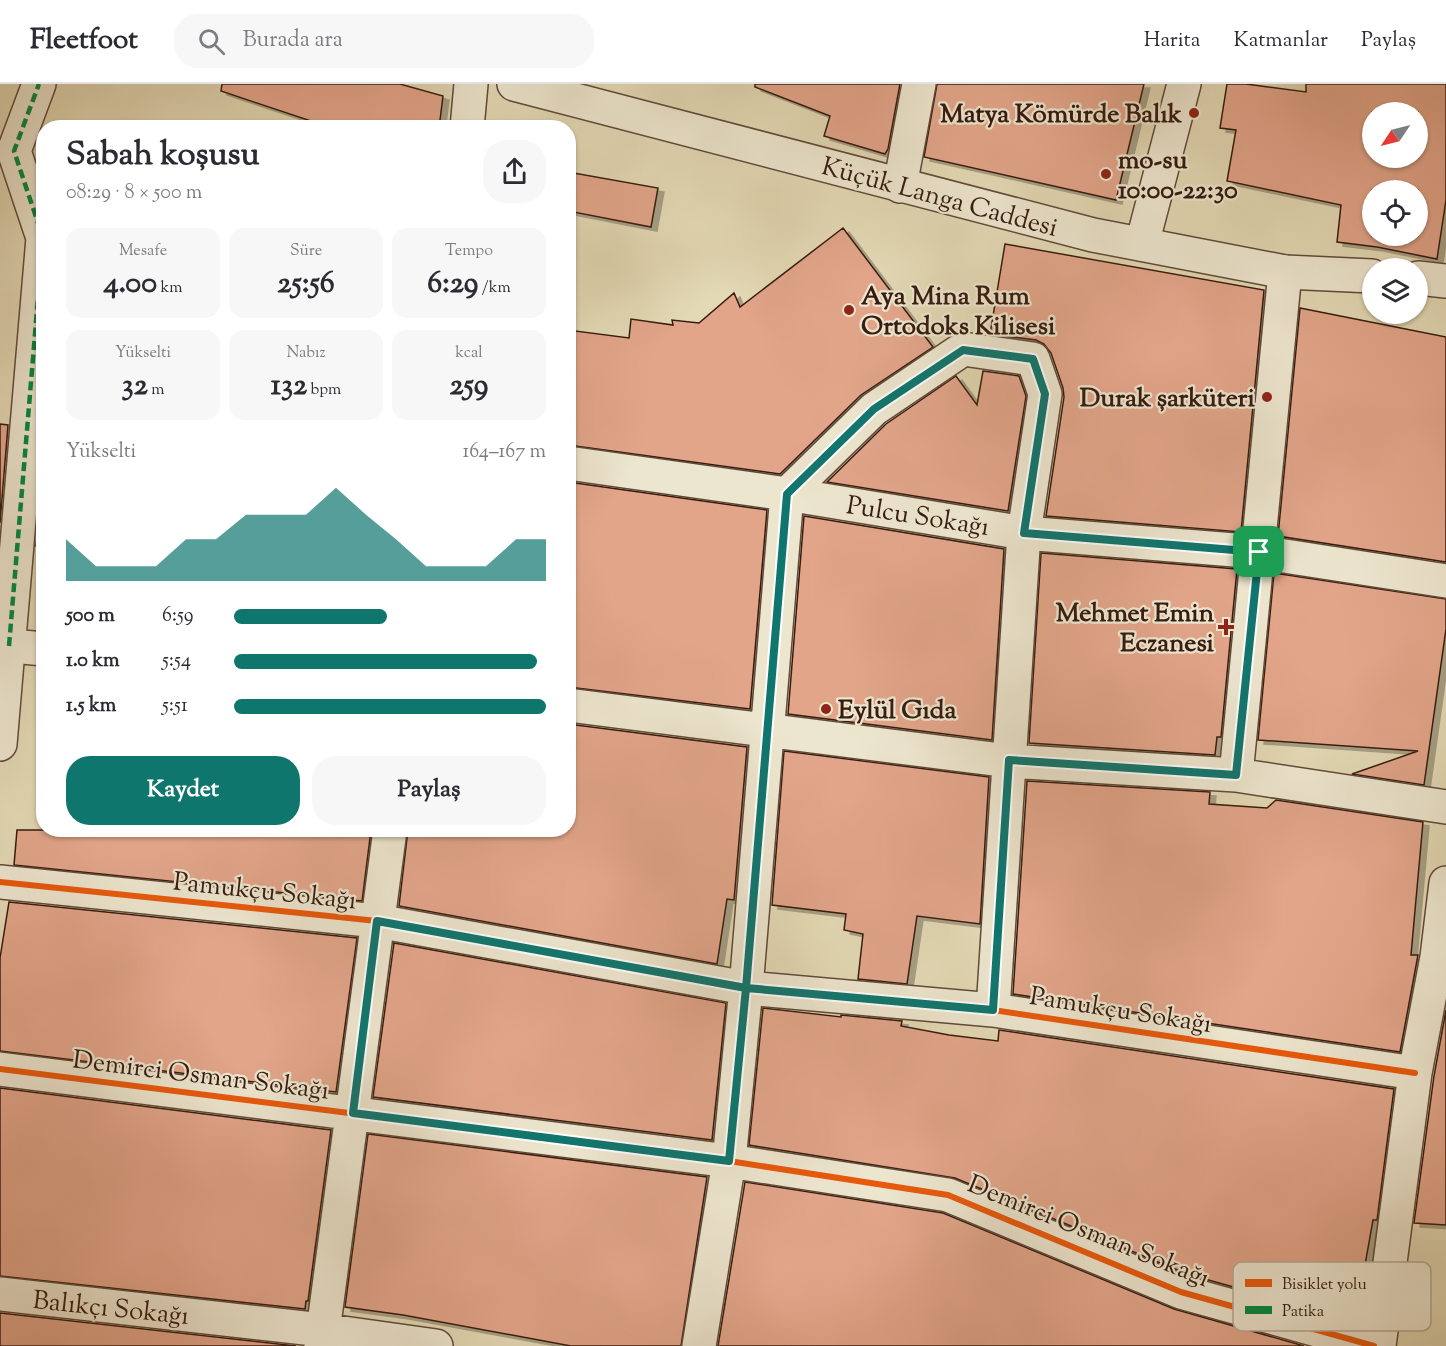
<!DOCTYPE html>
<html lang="tr">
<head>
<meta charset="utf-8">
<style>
	body { margin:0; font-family:"Sorts Mill Goudy",serif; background:#f7f7f7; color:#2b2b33; height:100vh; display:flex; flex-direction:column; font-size:22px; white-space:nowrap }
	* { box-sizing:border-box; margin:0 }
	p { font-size:20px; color:#7c7c81 }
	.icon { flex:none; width:33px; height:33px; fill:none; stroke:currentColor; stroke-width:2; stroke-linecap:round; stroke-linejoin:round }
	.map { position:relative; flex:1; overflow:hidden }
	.side { position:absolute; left:36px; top:36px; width:540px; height:717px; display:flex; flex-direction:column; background:#fff; border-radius:24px; box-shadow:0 2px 4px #0004 }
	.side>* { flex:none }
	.needle { width:39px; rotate:235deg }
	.fabs { position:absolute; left:1362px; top:18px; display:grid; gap:12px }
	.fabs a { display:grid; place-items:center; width:66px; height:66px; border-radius:50%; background:#fff; box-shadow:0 2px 4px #0004; font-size:30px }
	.pin { position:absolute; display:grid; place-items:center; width:51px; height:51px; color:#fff; margin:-26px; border-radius:12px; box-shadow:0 3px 9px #0006 }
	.round { display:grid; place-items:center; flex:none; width:63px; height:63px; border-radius:24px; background:#f7f7f7 }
	.summary { display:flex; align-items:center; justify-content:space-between; height:102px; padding:0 30px }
	h1 { font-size:33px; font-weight:800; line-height:45px }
	.metrics { display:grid; grid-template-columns:repeat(3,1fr); gap:9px; height:102px; padding:6px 30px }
	.metrics div { display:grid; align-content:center; border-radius:15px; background:#f7f7f7; text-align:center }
	.metrics b { font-size:30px; font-weight:800 }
	.metrics small { font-size:16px; font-weight:400 }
	.metrics p { font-size:16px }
	.chart { height:168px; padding:12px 30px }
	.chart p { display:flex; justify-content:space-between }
	.chart svg { width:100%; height:108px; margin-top:6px; fill:#0f766e; opacity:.7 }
	.cta { display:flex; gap:12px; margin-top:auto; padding:12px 30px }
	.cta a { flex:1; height:69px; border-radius:24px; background:#0f766e; color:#fff; font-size:24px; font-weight:800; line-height:69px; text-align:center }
	.cta a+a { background:#f7f7f7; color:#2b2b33 }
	ul { padding:0 30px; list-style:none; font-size:20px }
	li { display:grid; grid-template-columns:96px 72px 1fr; align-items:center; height:45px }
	li i { height:15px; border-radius:8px; background:#0f766e }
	header { display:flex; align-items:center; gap:36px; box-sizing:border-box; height:84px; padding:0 30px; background:#fff; border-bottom:2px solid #e1e1e2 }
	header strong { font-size:28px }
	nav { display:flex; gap:33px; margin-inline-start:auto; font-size:21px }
	.search { width:420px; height:54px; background:#f7f7f7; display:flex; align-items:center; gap:15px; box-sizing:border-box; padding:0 21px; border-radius:24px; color:#7c7c81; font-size:22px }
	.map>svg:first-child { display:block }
</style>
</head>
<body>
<header>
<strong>Fleetfoot</strong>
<div class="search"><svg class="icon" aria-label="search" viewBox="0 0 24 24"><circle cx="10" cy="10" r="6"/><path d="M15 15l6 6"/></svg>Burada ara</div>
<nav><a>Harita</a><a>Katmanlar</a><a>Paylaş</a></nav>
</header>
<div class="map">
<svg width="1446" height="1262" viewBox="0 0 1446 1262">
	<defs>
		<filter id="shadow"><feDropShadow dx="6" dy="4" stdDeviation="0" flood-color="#0004"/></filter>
	</defs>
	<rect width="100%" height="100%" fill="#e3d9b5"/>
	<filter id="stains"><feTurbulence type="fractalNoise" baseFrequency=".00333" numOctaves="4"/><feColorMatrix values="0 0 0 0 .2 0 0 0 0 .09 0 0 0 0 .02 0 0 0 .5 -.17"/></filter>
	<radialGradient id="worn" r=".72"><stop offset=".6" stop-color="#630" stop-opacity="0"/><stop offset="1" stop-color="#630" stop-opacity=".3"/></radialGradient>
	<path fill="#e2a58a" stroke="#361b11" stroke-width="1.5" fill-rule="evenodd" filter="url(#shadow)" d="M222,0H400L443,12L439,44H332L221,7Z
		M755,0H900L888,65L885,70L824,52L830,32L755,3Z
		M937,0H1144L1116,116L924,73Z
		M1227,0H1246L1306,8V0H1446V116L1437,175L1377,163L1337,158L1341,121L1227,97L1236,46L1220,44ZM1372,28H1418V74H1372ZM1372,106H1418V152H1372Z
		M568,88L658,104L651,143L568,127Z
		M843,144L933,263L861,311L780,390L568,361V246L629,254L631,235L673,241L672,236L699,239L734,209L740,223Z
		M1005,160L1264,206L1241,448L1046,432L1064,313L1063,304L1051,269L1044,260L1036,256L990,250Z
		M1300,224L1446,253V478L1278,452Z
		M983,287L1019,292L1026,312L1008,427L827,398L886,340L956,292L977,321Z
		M0,340L8,341L0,439Z
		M44,370V462H36Z
		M568,398L767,426L750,625L568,603Z
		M804,432L1004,465L992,656L788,630Z
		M1041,469L1237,485L1221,653H1217L1215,671L1029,659Z
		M1274,489L1446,515V545L1424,701L1352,690L1418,667L1258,656Z
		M568,640L747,663L734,816L727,815L717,880L399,822L408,746H568Z
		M784,667L989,693L980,840L917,832L907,900L858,895L863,850L844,846L846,830L772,821Z
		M1027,697L1210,708L1209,720L1267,724L1276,716L1423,738L1411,871H1418L1400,968L1013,910Z
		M17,746H231L290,751V746H371L362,817L14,781Z
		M9,818L357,854L336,1008L0,967V874Z
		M394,859L726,919L712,1056L373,1013Z
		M763,924L841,933V931L902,937L901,942L949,951L998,957L999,946L1394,1005L1377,1136H1373L1355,1237L1187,1190L955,1094L749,1061Z
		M1446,926V1141L1414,1139L1434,992Z
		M0,1004L331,1046L308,1217H306L305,1225L0,1192Z
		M368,1050L707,1093L681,1262H571L403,1231L345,1223Z
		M745,1098L943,1129L1174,1225L1304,1262H718Z
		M0,1229L296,1262H0Z"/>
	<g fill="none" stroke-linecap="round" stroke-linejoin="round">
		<g stroke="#614a3a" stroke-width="36">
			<path id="minor" d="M467,44L471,0
				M900,102L919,0
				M1142,160L1184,0
				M568,379L787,410L1024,449L1259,468L1446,497
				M787,410L874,325L963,265L1033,275L1045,310L1024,449L993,926
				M0,561L44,565
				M568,621L1009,677L1236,691L1446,723
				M0,660L43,154L14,67L39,0
				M1236,691L1285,188
				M0,798L377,837L746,904L993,926L1415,989
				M0,985L729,1077L948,1111L1181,1208L1374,1262
				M0,1210L322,1246L436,1262
				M321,1262L390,746
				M699,1262L729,1077L746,904L787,410
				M1379,1262L1415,989L1437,873L1446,799"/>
		</g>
		<g stroke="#614a3a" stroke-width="36">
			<path id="tertiary" d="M514,0L1093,151L1285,188L1372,192
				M1418,194L1446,197"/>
		</g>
		<use href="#minor" stroke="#ede6cf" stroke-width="33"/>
		<use href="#tertiary" stroke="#ede6cf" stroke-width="33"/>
		<path stroke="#00873e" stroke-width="4.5" stroke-dasharray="9 4.5" stroke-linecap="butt" d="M9,562L43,154L14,67L39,0"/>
		<g stroke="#ede6cf" stroke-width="10">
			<path id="cycleway" d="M0,798L377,837L746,904L993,926L1415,989
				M0,985L729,1077L948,1111L1181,1208L1374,1262"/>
		</g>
		<use href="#cycleway" stroke="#e8590c" stroke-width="6"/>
	</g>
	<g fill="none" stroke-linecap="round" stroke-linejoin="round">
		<g stroke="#fff" stroke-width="12">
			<path id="route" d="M1259,468L1236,691L1009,676L993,926L746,904L377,837L353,1029L729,1077L746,904L787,410L874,325L963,266L1033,275L1045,310L1024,449L1259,468"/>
		</g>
		<use href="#route" stroke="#0f766e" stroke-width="8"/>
	</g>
	<g fill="#8f2418" stroke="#ede6cf" stroke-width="2">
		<circle cx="1194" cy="29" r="6"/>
		<circle cx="1106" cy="90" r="6"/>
		<circle cx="849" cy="226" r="6"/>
		<circle cx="1267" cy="313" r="6"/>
		<path d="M1223 534h6v6h6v6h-6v6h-6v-6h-6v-6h6z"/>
		<circle cx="826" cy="625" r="6"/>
	</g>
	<g text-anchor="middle" stroke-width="4.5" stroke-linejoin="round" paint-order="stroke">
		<g font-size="26" font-weight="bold" fill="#361b11" stroke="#ede6cf" text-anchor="end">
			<text x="1182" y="38">Matya Kömürde Balık</text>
			<text x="1118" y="84" text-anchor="start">mo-su<tspan x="1118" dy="30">10:00-22:30</tspan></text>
			<text x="861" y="220" text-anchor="start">Aya Mina Rum<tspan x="861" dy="30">Ortodoks Kilisesi</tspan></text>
			<text x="1255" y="322">Durak şarküteri</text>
			<text x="1214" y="537">Mehmet Emin<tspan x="1214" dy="30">Eczanesi</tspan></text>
			<text x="838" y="634" text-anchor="start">Eylül Gıda</text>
		</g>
		<g font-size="26" fill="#361b11" stroke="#ede6cf">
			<text transform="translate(940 112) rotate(15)" y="9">Küçük Langa Caddesi</text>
			<text transform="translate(918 431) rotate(9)" y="9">Pulcu Sokağı</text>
			<text transform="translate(265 806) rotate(6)" y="9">Pamukçu Sokağı</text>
			<text transform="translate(1121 925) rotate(9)" y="9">Pamukçu Sokağı</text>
			<text transform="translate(201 990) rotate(7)" y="9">Demirci Osman Sokağı</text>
			<text transform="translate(1089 1146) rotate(22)" y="9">Demirci Osman Sokağı</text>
			<text transform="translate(111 1223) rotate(6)" y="9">Balıkçı Sokağı</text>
		</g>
	</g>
	<rect x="1233" y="1178" width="198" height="69" rx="9" fill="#ede6cf" stroke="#b6a996" stroke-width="1.5"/>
	<rect x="1245" y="1195" width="27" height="8" fill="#e8590c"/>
	<rect x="1245" y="1222" width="27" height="8" fill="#00873e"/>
	<g font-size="16" fill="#361b11">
		<text x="1282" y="1205">Bisiklet yolu</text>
		<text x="1282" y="1232">Patika</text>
	</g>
	<rect width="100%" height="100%" filter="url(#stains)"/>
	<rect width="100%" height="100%" fill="url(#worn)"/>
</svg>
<div class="fabs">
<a><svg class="needle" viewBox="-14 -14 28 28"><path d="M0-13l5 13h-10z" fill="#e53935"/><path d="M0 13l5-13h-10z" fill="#7c7c81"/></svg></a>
<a><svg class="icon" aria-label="locate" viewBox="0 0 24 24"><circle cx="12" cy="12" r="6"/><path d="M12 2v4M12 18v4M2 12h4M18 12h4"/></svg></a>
<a><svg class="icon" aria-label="layers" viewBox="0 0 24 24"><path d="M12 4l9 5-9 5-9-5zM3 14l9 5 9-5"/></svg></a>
</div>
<div class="pin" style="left:1259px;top:468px;background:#1e9e55"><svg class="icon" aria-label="arrive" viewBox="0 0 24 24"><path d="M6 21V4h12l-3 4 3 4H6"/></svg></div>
<section class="side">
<div class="summary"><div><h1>Sabah koşusu</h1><p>08:29 · 8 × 500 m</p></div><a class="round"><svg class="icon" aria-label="share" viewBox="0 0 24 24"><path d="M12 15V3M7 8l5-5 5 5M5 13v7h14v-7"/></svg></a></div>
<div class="metrics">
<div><p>Mesafe</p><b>4.00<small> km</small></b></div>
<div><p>Süre</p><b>25:56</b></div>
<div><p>Tempo</p><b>6:29<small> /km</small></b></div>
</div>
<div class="metrics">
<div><p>Yükselti</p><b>32<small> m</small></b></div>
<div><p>Nabız</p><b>132<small> bpm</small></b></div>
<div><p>kcal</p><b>259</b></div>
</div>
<div class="chart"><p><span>Yükselti</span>164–167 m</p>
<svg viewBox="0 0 160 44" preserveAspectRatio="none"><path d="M0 44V27L10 38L20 38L30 38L40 27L50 27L60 17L70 17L80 17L90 6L100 17L110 27L120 38L130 38L140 38L150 27L160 27V44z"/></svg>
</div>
<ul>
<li><b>500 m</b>6:59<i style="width:49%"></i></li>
<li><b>1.0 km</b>5:54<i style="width:97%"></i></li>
<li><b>1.5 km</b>5:51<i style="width:100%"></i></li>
</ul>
<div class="cta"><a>Kaydet</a><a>Paylaş</a></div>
</section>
</div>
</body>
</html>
